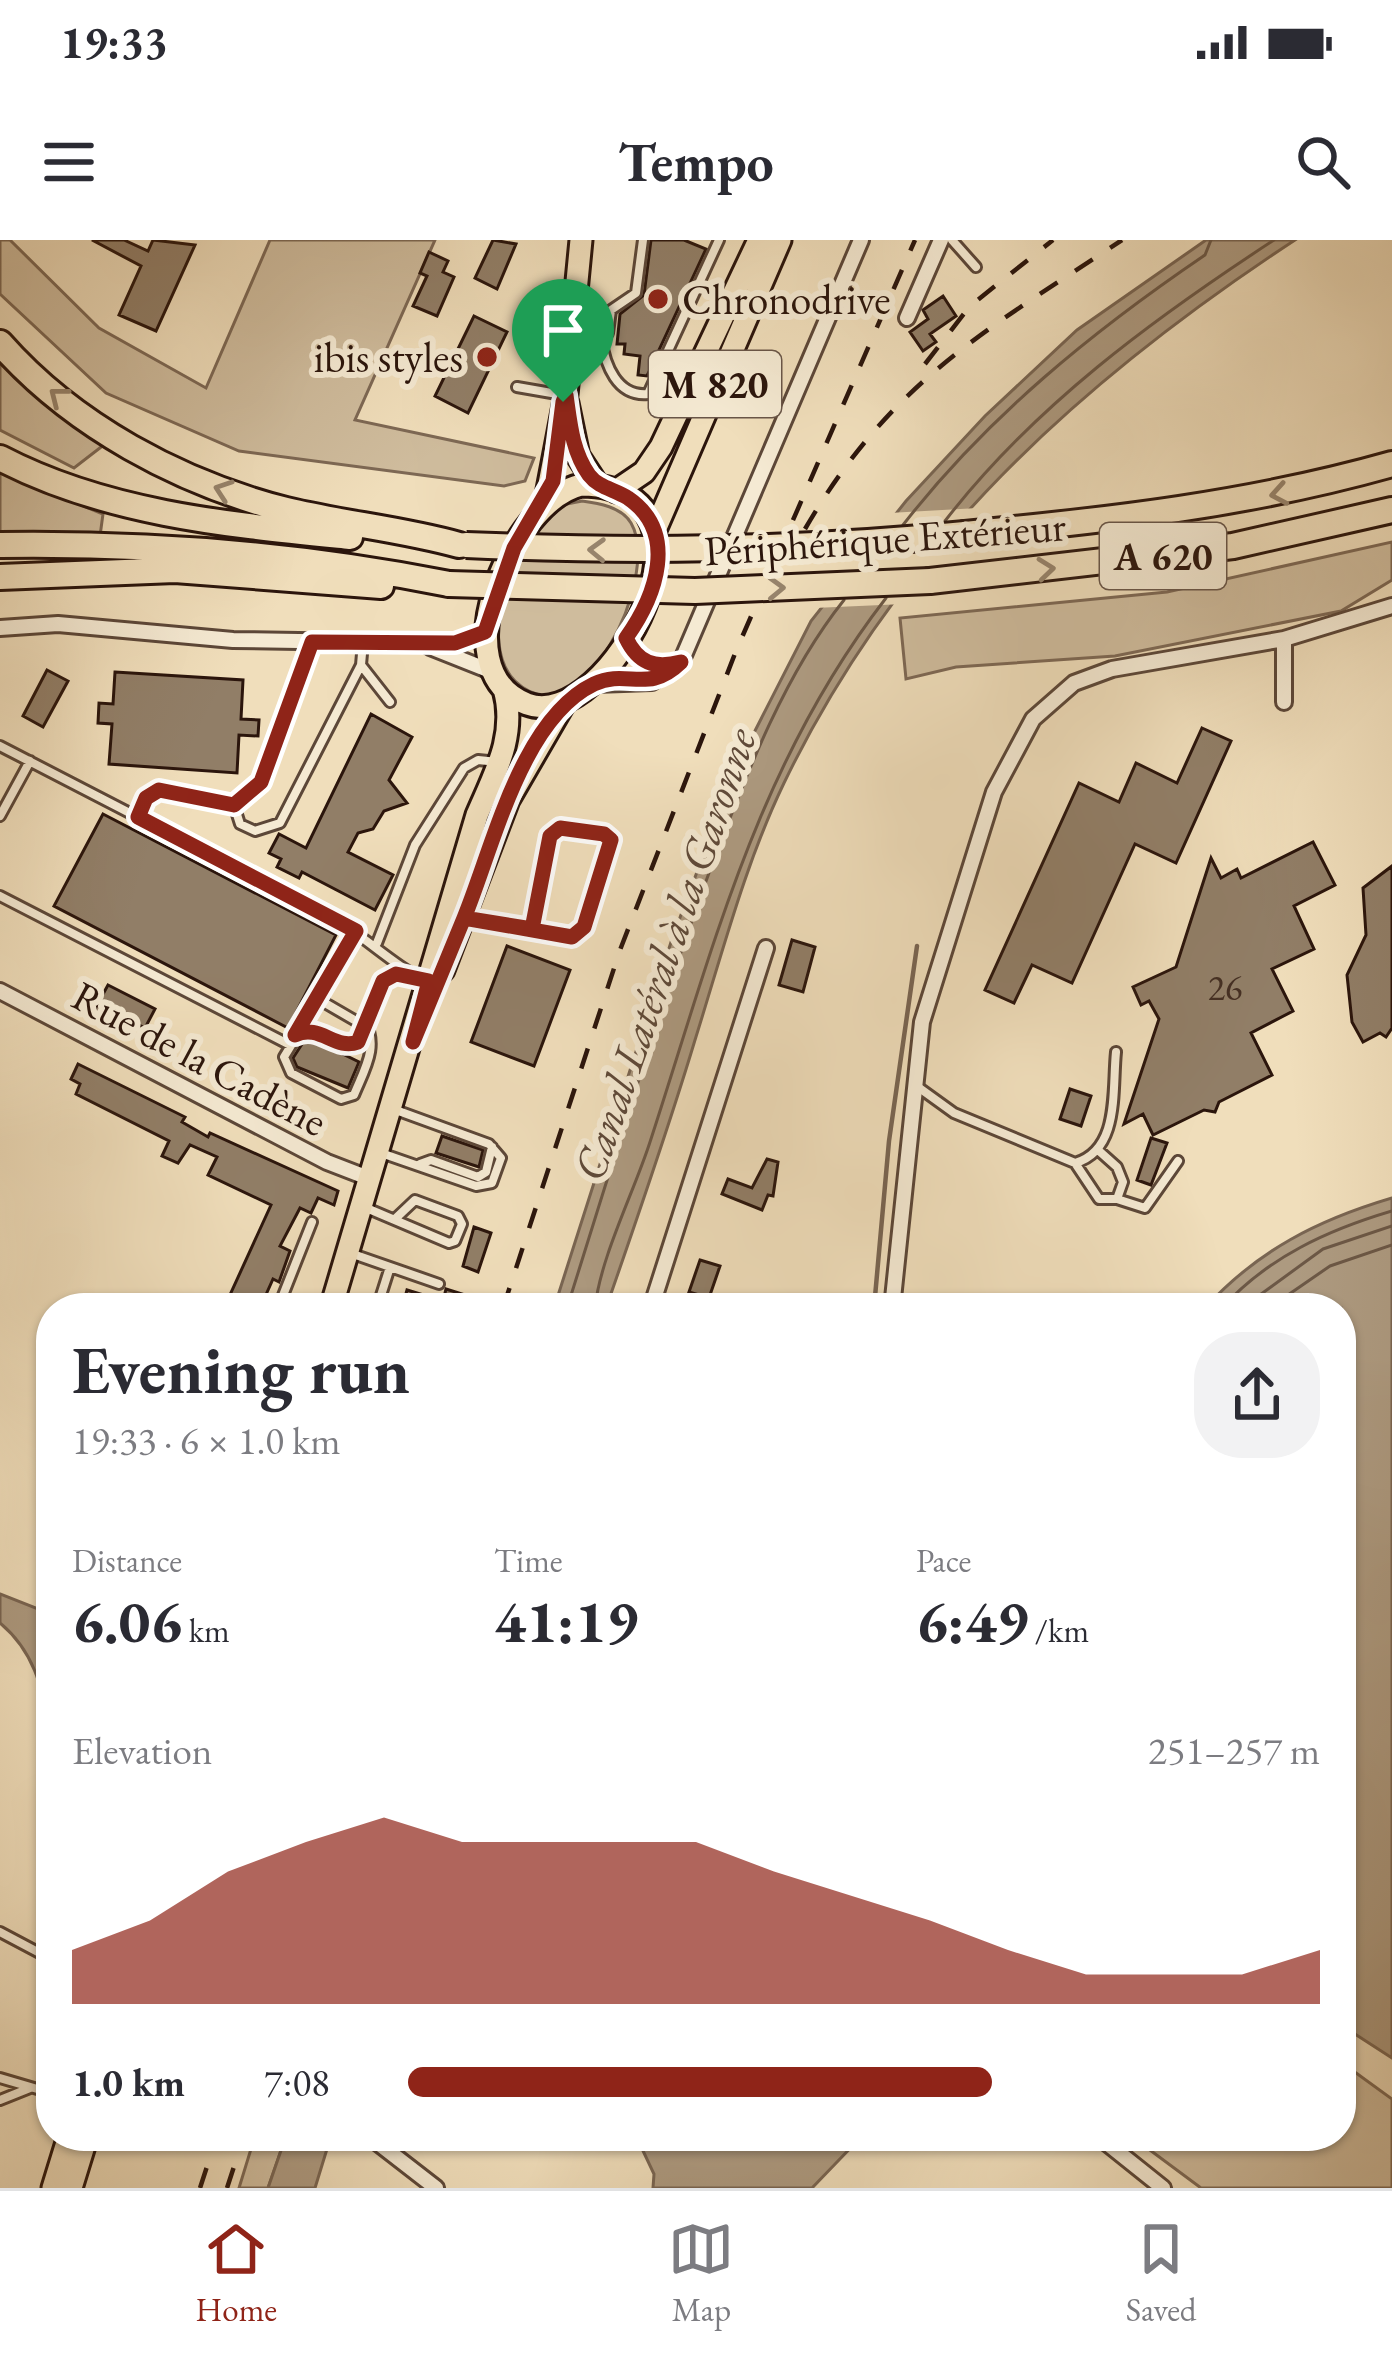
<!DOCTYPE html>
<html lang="en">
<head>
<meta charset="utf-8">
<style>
	body { margin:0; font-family:"EB Garamond",serif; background:#f2f2f3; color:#2b2b33; height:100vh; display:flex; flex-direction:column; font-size:45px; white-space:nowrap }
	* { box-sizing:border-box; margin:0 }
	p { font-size:39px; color:#7c7c81 }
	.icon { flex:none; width:66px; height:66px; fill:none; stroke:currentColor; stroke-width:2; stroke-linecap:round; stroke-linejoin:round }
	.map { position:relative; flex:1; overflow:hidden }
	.panel { position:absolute; left:36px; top:1053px; width:1320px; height:858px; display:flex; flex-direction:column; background:#fff; border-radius:48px; box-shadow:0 3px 9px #0004 }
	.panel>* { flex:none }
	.pin { position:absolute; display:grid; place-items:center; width:102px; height:102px; color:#fff; margin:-123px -51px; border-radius:50% 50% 50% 0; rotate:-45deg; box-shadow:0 0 12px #0007 }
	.pin .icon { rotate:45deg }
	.round { display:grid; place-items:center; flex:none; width:126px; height:126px; border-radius:48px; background:#f2f2f3 }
	.summary { display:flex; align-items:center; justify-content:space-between; height:204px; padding:0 36px }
	h1 { font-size:66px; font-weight:700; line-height:90px }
	.stats { display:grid; grid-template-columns:repeat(3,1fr); gap:18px; height:204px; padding:12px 36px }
	.stats div { display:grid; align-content:center }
	.stats b { font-size:60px; font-weight:700 }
	.stats small { font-size:33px; font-weight:400 }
	.stats p { font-size:33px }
	.chart { height:336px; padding:24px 36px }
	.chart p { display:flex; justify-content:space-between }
	.chart svg { width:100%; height:216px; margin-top:12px; fill:#8f2418; opacity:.7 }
	ul { padding:0 36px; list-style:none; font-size:39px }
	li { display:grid; grid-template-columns:192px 144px 1fr; align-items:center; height:90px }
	li i { height:30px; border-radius:15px; background:#8f2418 }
	.status { display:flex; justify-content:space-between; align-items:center; height:84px; padding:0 60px; background:#fff; direction:ltr }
	.status svg { height:33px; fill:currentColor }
	header { display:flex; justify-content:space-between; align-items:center; height:156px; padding:0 36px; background:#fff; font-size:54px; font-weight:700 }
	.tab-bar { display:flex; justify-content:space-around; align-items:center; height:168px; border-top:3px solid #e1e1e2; background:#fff; font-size:33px; color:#7c7c81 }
	.tab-bar a { display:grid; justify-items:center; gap:6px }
	.tab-bar .active { color:#8f2418 }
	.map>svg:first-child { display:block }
</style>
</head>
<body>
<div class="status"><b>19:33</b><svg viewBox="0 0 49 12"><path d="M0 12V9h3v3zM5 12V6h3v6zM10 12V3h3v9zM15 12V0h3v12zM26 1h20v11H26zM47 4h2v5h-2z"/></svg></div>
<header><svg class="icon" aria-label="menu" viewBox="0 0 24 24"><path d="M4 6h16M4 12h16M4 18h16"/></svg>Tempo<svg class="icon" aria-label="search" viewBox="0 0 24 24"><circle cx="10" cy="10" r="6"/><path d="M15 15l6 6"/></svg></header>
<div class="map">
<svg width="1392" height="1948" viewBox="0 0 1392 1948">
	<rect width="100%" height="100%" fill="#f0debb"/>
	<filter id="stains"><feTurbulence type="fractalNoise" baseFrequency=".00167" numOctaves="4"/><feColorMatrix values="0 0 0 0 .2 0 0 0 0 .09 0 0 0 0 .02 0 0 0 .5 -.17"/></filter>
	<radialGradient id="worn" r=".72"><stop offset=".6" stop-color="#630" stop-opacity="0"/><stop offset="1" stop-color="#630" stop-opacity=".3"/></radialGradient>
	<path fill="#cfbc9d" stroke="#7d6854" stroke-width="3" d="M0,0H10L99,88L206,148L270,0H435L355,180L534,218L525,241L504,246L239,211L106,153L0,54Z
		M0,123L38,158L105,204L74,228L0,190Z
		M0,232L103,274L100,296L0,295Z
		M582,261C598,263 622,267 631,283C662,336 581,505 515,441C476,402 514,306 548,273C557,265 570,263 582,261Z
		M1392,302V340L1341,371L1115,416L956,427L906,439L900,378L1167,352Z
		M1341,1822L1392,1859V1948H1201L1131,1896H1341Z
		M255,1896H286L268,1948H239Z"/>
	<path fill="#ad9a80" stroke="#796552" stroke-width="3" d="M1206,0H1295C1079,142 899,305 784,543C745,624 722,714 695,800C668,890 637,979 606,1068H554L672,699L735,530L811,381L906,261L985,176L1077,90Z
		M1392,958V1818L1341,1785V1068H1205C1258,1010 1318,980 1392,958Z
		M0,1354L51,1374V1491C42,1449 35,1412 0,1383Z
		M286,1896H331L315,1948H268Z
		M636,1896H862L812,1948H653L654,1934Z"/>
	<path fill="#f0debb" d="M978,268L904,364L814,368L889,273Z"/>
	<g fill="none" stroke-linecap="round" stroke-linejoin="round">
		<path stroke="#6c5846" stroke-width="3" d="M945,281C1034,166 1153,79 1274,0
			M903,285C987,177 1093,91 1205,15L1211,0
			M567,1068C614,919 659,769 713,622C747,533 784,435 844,360
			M595,1068C600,1018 634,952 650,902C714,706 757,525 886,358
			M1222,1068C1268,1017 1328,990 1392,971
			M1242,1068L1323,1009L1392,986
			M1269,1068L1330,1026L1392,1005"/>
		<path stroke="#796552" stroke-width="4.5" d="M874,1068L889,901L917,706"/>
	</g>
	<path fill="#917e67" stroke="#2b150c" stroke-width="3" d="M92,0H124L148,11L153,0L195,5L156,91L119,75L141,26Z
		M493,0L516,4L497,49L475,38Z
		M651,0H684L706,9L647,136L638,135L640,116L624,114L625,104H617L620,74L644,55Z
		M429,12L448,21L443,32L454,37L437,76L413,66L427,36L420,33Z
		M943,56L956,76L930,94L936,102L923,111L910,92L928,79L923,70Z
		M474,76L507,92L468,173L435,156Z
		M47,430L68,441L43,487L23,476Z
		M115,432L243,440L241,479L259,480L258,496L239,495L237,533L109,524L112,484L98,483L99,463L113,464Z
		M371,474L412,497L389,540L407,563L384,571L373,589L358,593L348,612L393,635L375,670L302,632L299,638L277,627L281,619L269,613L279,594L306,608Z
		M1202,488L1231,501L1176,623L1135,604L1072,743L1032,725L1014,763L985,750L1079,543L1119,562L1136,523L1177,543Z
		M103,574L336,695L288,788L54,666Z
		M1313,602L1335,645L1294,666L1314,709L1272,729L1293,771L1251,793L1272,835L1219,862L1215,872L1204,870L1153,895L1143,874L1124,884L1159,779L1149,761L1141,765L1133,747L1176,727L1211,618L1221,638L1237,629L1241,638Z
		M1392,626V788L1386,797L1380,793L1363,802L1352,782L1347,735L1366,695L1363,648Z
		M792,700L815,707L803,752L779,745Z
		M507,706L570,730L534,826L471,802Z
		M108,745L155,769L145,788L117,774L110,789L90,778Z
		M312,799L359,822L348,848L297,827L293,818L304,801Z
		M78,824L185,877L182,882L208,897L210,893L338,951L334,965L318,958L311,973L300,968L280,1006L290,1011L279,1042L273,1039L260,1068H224L271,965L208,935L217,917L190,905L178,923L162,916L169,901L76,854L80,844L71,839Z
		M1070,849L1091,856L1081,886L1060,879Z
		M442,896L483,910L479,927L436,913Z
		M1151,898L1167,903L1151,945L1137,940Z
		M767,919L778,922L773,956L768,955L762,970L722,954L728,939L752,948Z
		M474,987L491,993L478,1032L463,1026Z
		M700,1020L720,1026L709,1058L689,1052Z
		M446,1049L462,1054L458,1068H402L407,1050L443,1061Z"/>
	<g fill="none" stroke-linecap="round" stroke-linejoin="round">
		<g stroke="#5c4738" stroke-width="14">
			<path id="lane" d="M952,0L976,27
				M576,87L601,98L608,93L611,70L636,53L643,0
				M601,98C605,125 617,157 648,154L719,0
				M517,147L563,155
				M363,402L361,425L390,462
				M311,404L261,542L234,565L240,584L255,591L280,583L361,425
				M0,506L333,678C363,695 399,730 427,741
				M0,576L30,521
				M138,576L146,558L159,550L234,565
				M0,656L290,805
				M468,678L572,697L578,695L611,606L608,597L560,588L553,592L532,689
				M356,691L322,755L325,763L356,781L364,778L383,741L409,734
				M377,703L415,605L464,528L478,520L498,522
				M322,755L284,817L291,833L341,859L354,855C366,826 379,807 364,778
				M296,794L313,790L352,806L364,796V779
				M918,847L954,873L1075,923C1120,910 1112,851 1116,812
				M381,913L476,946L492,943L501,918L489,904L393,869
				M1075,923L1099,959H1117L1123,942L1117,927L1098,910
				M420,924L431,920L478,937L486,932L492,907
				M1117,959L1145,968L1178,921
				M364,967L449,1003L455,1001L462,984L458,976L415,960L396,978
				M350,1013L439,1044
				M278,1068L312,982
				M377,1068L390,1027
				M0,1692L51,1719
				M0,1838L51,1853
				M0,1860L30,1848"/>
		</g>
		<g stroke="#5c4738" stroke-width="20">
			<path id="street" d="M907,78L941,0
				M0,388L58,384L233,400L419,403L463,402L485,392
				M627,399C639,424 655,429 681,422
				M430,407L493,432
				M595,444L652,442L681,422L861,0
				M1284,462V399
				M0,751L327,922L371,939
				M651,1068L766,708
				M892,1068L922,782L994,552L1033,479L1074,443L1112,429L1284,399L1392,366
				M369,1896L436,1948
				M1098,1896L1163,1948"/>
		</g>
		<g stroke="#2b150c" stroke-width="27">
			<path id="primary" d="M567,163L578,216L597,245
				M581,245C741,245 609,495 527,464C439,431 512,261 581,245Z
				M616,251L644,232L661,207L759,0
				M546,260L566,155L581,0
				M655,290L780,0
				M443,730L508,560L563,465
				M331,1068L477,575C495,533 517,495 504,449
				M53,1948L69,1896
				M71,1948L87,1896"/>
		</g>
		<g stroke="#2b150c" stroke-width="30">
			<path id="highway" d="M0,103C73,186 180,243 286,270C344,284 402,289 459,305
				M0,218C107,274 231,285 350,297
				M965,294C1110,280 1251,264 1392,224
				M0,305C148,303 304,315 449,344
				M0,337L175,330L381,346
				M930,341L1233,306L1392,270"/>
		</g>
		<use href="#lane" stroke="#f5ead3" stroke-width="8"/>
		<use href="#street" stroke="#f5ead3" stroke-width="14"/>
		<use href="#primary" stroke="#f0debb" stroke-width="21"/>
		<use href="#highway" stroke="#f0debb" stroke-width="24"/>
		<path stroke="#2b150c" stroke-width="4.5" stroke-dasharray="21 21" stroke-linecap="butt" d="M925,124L970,66L1053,0
			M805,289C890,142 985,91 1122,0
			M503,1068L620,710L736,411L915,0
			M200,1948L217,1896
			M227,1948L244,1896"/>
		<g stroke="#2b150c" stroke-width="30" stroke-linecap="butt">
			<path id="highway-bridge" d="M466,305C634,312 798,311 965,294
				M449,344L695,351L930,341"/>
		</g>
		<use href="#highway-bridge" stroke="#f0debb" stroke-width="24"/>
	</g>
	<defs><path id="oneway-chevron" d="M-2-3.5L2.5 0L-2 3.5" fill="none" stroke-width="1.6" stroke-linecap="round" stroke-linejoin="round" transform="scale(3)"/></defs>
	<g stroke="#97846c">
		<use href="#oneway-chevron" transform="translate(58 156) rotate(-142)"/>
		<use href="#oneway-chevron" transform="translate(223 250) rotate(-161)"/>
		<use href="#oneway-chevron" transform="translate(1279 254) rotate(170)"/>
		<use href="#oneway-chevron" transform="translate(597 310) rotate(-178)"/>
		<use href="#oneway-chevron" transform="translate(1046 329) rotate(-6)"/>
		<use href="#oneway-chevron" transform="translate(776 348) rotate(-2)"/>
	</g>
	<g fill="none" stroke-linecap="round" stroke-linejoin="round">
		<g stroke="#fff" stroke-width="24">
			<path id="route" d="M563,162L553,241L514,308L485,392L455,403L312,402L261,542L234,565L159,550L146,558L138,577L356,691L295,795C320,783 335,811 358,802L383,741L396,734L429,741L413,802L464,678L572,697L584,687L611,600L604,594L560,588L550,596L532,689L464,678C493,608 521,479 594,444C628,428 647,455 681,422C654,429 638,423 626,398C656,356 679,293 628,258C614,249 599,248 589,235C572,211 570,183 566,155L563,162"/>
		</g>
		<use href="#route" stroke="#8f2418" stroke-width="15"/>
	</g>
	<g fill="#8f2418" stroke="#f5ead3" stroke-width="4.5">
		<circle cx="658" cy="59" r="12"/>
		<circle cx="487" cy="117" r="12"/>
	</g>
	<g text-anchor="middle" stroke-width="12" stroke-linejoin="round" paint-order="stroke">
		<g font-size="36" fill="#442f23">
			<text x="1225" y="760">26</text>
		</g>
		<g fill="#f5ead3" stroke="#685548" stroke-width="3">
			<rect x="649" y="111" width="132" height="66" rx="9"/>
			<rect x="1100" y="283" width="126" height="66" rx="9"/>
		</g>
		<g font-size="39" font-weight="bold" fill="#2b150c">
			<text x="715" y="158">M 820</text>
			<text x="1163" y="330">A 620</text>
		</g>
		<g font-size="42" fill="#2b150c" stroke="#f5ead3" text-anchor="start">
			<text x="682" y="74">Chronodrive</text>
			<text x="463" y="132" text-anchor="end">ibis styles</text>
		</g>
		<g font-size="42" fill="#2b150c" stroke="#f5ead3">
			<text transform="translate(885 298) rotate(-4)" y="15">Périphérique Extérieur</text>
			<text transform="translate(200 818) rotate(28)" y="15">Rue de la Cadène</text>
		</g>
		<g font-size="45" font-style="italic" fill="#5f4a3a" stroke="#f5ead3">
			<text transform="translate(664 714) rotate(-71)" y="16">Canal Latéral à la Garonne</text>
		</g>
	</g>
	<rect width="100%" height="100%" filter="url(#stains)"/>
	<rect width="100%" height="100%" fill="url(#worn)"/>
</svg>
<div class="pin" style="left:563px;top:162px;background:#1e9e55"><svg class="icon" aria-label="arrive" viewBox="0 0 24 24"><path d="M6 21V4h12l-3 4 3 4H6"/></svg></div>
<section class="panel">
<div class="summary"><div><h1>Evening run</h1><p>19:33 · 6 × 1.0 km</p></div><a class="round"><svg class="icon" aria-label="share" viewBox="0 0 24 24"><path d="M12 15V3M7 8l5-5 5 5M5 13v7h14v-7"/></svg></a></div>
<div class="stats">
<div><p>Distance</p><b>6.06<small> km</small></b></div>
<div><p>Time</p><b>41:19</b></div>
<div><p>Pace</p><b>6:49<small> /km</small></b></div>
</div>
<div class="chart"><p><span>Elevation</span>251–257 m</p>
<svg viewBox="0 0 160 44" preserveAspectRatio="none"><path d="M0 44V33L10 27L20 17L30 11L40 6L50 11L60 11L70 11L80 11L90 17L100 22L110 27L120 33L130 38L140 38L150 38L160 33V44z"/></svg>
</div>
<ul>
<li><b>1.0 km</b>7:08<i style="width:64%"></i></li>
</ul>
</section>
</div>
<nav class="tab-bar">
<a class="active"><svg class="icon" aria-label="home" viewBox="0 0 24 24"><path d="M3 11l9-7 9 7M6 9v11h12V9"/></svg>Home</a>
<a><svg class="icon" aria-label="map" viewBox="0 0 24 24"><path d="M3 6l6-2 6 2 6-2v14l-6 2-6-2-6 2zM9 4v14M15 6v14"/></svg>Map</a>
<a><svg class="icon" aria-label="saved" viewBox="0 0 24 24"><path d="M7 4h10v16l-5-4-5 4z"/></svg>Saved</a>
</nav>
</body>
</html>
